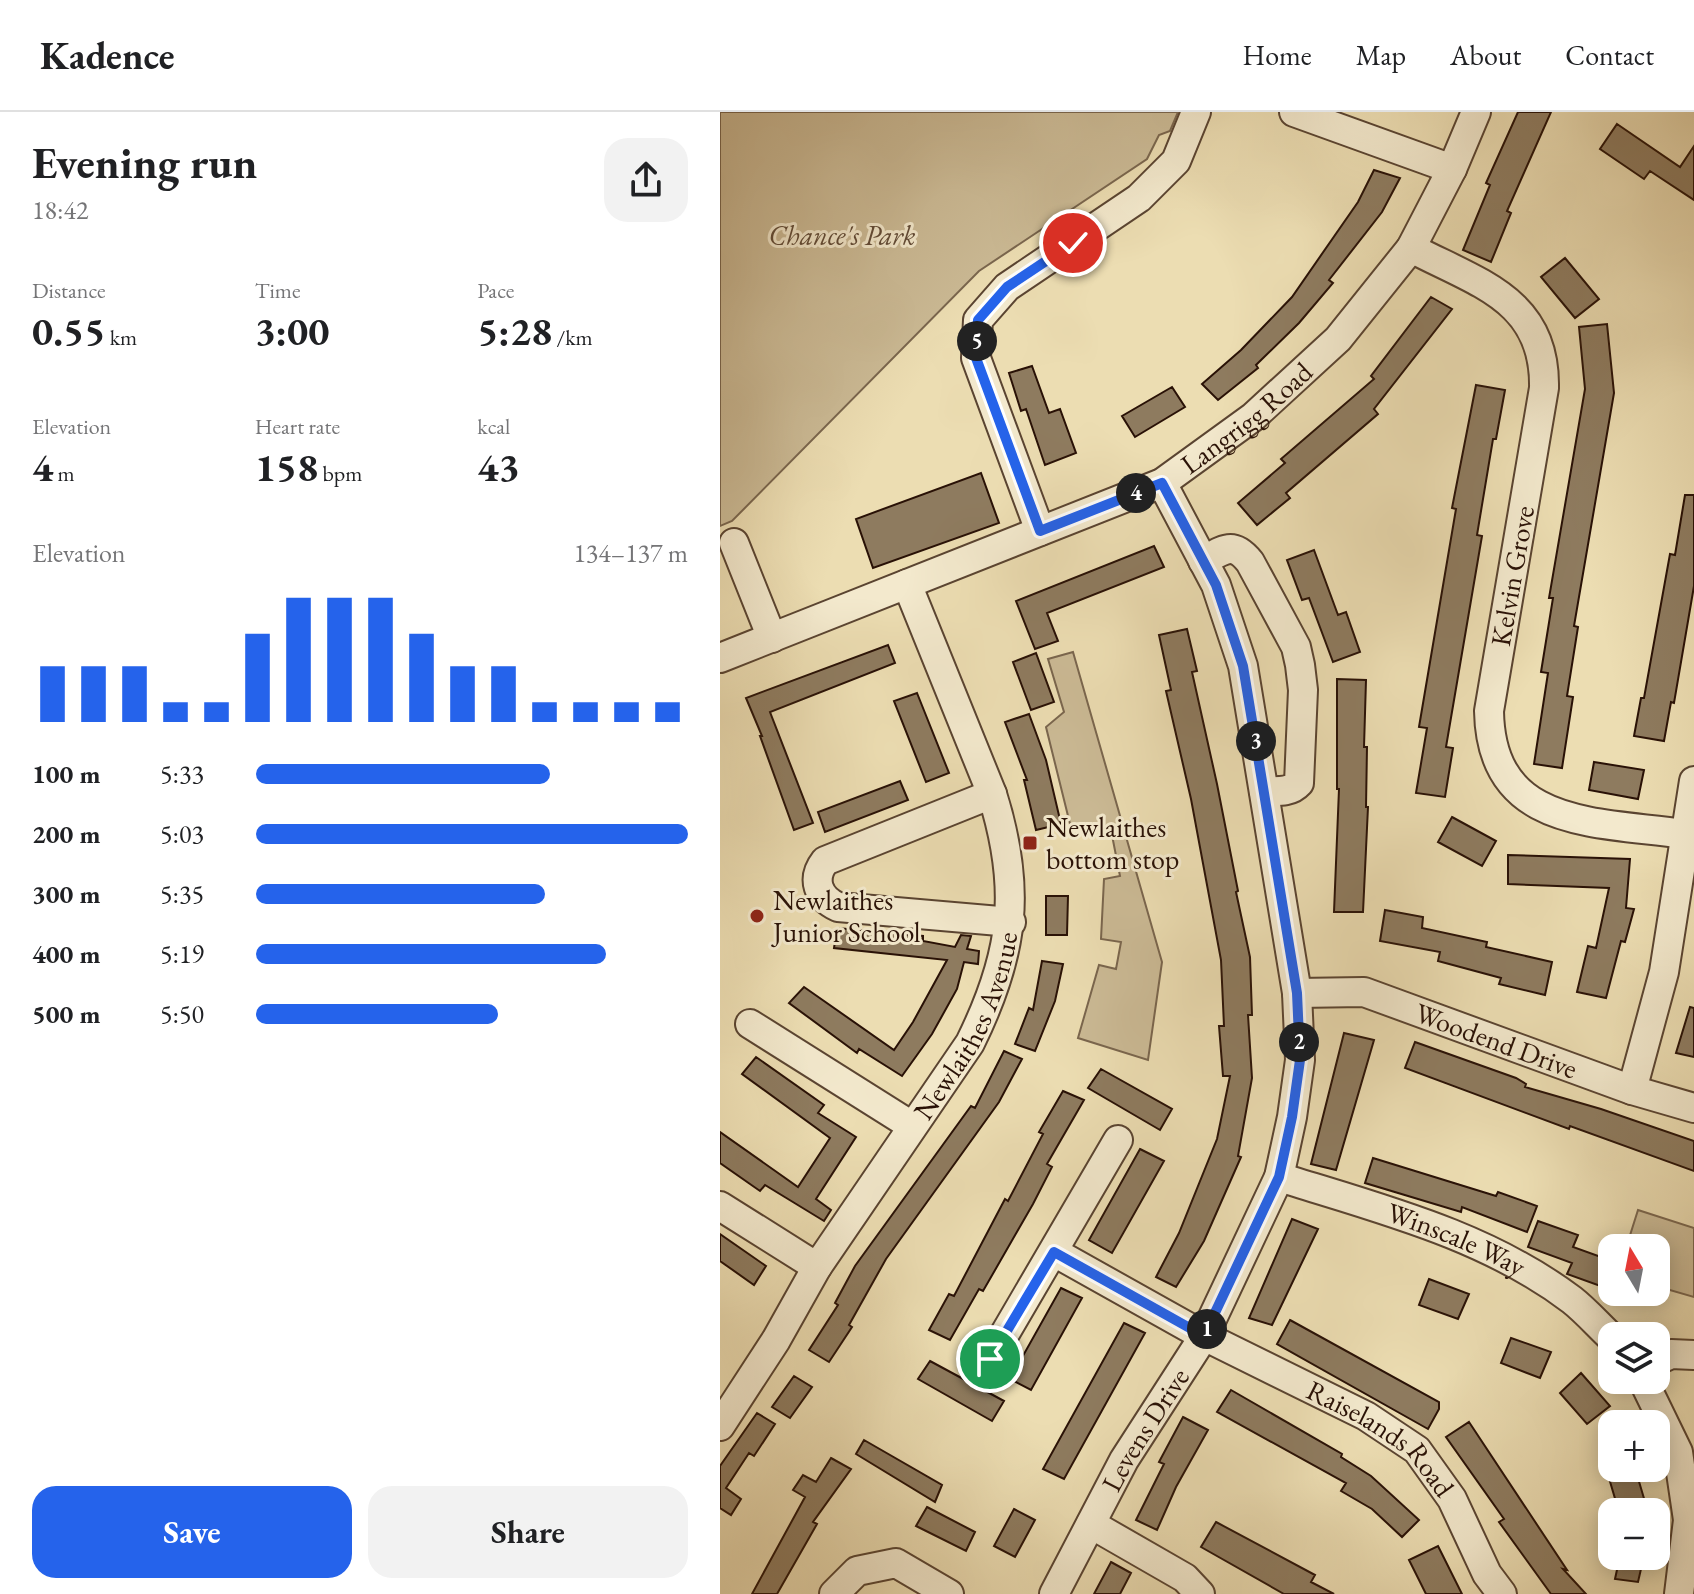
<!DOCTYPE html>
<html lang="en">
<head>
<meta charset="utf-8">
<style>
	body { margin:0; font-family:"EB Garamond",serif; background:#f2f2f2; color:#202124; height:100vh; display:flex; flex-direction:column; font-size:30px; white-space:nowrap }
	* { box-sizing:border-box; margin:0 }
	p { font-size:26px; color:#757577 }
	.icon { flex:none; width:44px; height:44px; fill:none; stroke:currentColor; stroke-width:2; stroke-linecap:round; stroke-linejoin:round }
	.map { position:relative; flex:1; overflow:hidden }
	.sheet { display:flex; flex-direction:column; background:#fff; width:720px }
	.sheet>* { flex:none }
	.needle { width:52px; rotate:350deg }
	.buttons { position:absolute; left:878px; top:1122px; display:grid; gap:16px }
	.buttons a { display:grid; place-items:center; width:72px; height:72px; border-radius:16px; background:#fff; box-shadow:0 4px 20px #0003; font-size:40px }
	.pin { position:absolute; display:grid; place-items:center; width:68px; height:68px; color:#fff; margin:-34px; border:4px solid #fff; border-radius:50%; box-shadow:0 2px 8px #0007 }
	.km { position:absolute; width:40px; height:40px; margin:-20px; border-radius:50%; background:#222; color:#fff; font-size:22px; line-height:40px; text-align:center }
	.round { display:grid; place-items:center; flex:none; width:84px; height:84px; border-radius:24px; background:#f2f2f2 }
	.headline { display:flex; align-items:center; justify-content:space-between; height:136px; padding:0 32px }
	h1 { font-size:44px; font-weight:700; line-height:60px }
	.metrics { display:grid; grid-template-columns:repeat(3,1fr); gap:12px; height:136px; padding:8px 32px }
	.metrics div { display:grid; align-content:center }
	.metrics b { font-size:40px; font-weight:700 }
	.metrics small { font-size:22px; font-weight:400 }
	.metrics p { font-size:22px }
	.chart { height:224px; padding:16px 32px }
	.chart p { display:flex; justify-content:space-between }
	.chart svg { width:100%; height:144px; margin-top:8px; stroke:#2563eb; stroke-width:6 }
	.action { display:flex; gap:16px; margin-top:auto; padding:16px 32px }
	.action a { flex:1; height:92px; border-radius:24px; background:#2563eb; color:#fff; font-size:32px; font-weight:700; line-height:92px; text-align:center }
	.action a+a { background:#f2f2f2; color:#202124 }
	ul { padding:0 32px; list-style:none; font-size:26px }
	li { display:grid; grid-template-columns:128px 96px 1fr; align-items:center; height:60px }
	li i { height:20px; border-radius:10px; background:#2563eb }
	header { display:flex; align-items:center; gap:48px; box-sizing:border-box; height:112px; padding:0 40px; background:#fff; border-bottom:2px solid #e0e0e0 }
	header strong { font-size:38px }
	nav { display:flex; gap:44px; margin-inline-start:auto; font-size:28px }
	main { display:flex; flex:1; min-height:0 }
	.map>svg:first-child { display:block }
</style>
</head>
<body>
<header>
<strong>Kadence</strong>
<nav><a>Home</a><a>Map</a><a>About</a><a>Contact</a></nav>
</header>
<main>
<section class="sheet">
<div class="headline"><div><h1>Evening run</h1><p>18:42</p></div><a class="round"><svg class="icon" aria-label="share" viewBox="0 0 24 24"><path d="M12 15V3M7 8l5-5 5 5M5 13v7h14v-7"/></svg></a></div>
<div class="metrics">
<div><p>Distance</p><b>0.55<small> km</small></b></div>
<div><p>Time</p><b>3:00</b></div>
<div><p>Pace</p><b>5:28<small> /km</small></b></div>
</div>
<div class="metrics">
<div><p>Elevation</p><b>4<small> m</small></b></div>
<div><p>Heart rate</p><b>158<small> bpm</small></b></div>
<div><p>kcal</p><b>43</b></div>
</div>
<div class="chart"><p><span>Elevation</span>134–137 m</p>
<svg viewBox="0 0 160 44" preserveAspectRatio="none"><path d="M5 44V27M15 44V27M25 44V27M35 44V38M45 44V38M55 44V17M65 44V6M75 44V6M85 44V6M95 44V17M105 44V27M115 44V27M125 44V38M135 44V38M145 44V38M155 44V38"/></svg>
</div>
<ul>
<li><b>100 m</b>5:33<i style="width:68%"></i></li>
<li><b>200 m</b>5:03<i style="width:100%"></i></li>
<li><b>300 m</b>5:35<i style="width:67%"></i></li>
<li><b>400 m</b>5:19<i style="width:81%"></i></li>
<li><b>500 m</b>5:50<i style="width:56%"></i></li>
</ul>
<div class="action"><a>Save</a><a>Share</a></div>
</section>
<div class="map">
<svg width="974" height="1482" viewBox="0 0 974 1482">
	<rect width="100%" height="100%" fill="#ecddb2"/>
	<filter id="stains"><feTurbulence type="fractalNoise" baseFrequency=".0025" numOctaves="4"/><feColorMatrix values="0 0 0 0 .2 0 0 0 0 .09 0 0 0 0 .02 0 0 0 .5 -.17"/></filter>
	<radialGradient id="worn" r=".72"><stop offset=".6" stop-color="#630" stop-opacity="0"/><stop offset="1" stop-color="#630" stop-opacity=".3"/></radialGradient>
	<path fill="#cbba95" stroke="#7a664e" stroke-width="2" d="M0,0H458L450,19L439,23L427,47L259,159L12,409L0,414Z
		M353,540L442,850L428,948L358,926L379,853L396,857L401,830L381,827L384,767L400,764L390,713L352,720L326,615L344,600L328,547Z
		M918,1098L974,1116V1185L936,1174V1136H906Z"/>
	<path fill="#8e7b5f" stroke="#291106" stroke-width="2" d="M798,0H831L787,99L791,101L771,150L743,138L770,73L766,71Z
		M897,12L960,55L974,34V88L930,59L924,67L880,37Z
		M654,58L680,66L662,100L609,168L613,171L579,211L536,253L538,256L498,288L482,272L521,238L572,185L638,90Z
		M845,146L879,187L855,206L821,165Z
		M711,185L732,197L654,297L658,302L566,381L570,386L537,413L518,391L565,351L561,347L654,267L651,264Z
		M887,212L894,281L854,514L858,515L847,584L853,585L842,656L814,652L828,561L821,560L833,486H829L865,277L859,215Z
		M312,254L329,301L340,297L356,341L325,353L306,297L301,299L289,261Z
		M756,273L785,278L776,327H773L757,423L762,424L726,635L733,636L725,685L696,681L707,616L699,615L736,397L732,396Z
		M452,275L465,295L415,325L402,304Z
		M261,361L279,411L153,456L136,407Z
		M965,383H974V474L954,591L951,590L944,629L914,624L921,586H924L950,442L955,443Z
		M434,434L444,455L327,501L338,529L315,537L296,489Z
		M594,438L618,503L626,500L640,540L613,550L589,486L582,488L567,448Z
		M467,517L477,559L472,560L497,672L518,779L516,780L530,845L532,903H528L532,966L518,1044L521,1045L484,1129L456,1175L436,1165L459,1121L497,1027L510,964H503L499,914H504L501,848L471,687L446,579L451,578L439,523Z
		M168,533L175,551L50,600L93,711L74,718L40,624H42L26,586Z
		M316,541L334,590L311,598L293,550Z
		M617,567L646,568L644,635H647L646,695H648L643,800H614L619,677H617Z
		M197,581L229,661L206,670L174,589Z
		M309,602L326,648L341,712L316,718L304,668H307L285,610Z
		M874,650L924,658L918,687L869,678Z
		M180,669L188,688L105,720L98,700Z
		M732,705L776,729L762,754L718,730Z
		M788,743L910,747L906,796L914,797L905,830L901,829L886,886L857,880L868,834L876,836L889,776L788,772Z
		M326,784H348L347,823H326Z
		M665,798L703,805L702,816L767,830L766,835L832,850L825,883L779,872L781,866L718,849L720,840L660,829Z
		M117,816L203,824V829L235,835L241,823L251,824L247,837L259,839L258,852L244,850L237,877L212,922L182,964L139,937L137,941L69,891L84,875L174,938L193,910L227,848L114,836Z
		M322,849L343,852L335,889L315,939L295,932L309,896L313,898Z
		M970,895L974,896V945L956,941Z
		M624,921L654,928L616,1058L591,1052Z
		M695,930L796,966L806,972L805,975L881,997L974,1029V1059L850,1014L849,1017L685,956Z
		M284,939L302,947L279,990L166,1147L129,1213L132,1215L109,1250L89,1238L118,1193L115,1191L135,1154L251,994L255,996Z
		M36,945L104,993L98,1001L136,1025L96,1087L111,1098L104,1109L45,1073L40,1079L0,1051V1020L78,1075L110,1026L22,962Z
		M381,957L452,997L440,1018L368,976Z
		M343,979L364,988L327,1052L332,1055L313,1092L263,1179L259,1177L230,1228L209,1218L229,1182L234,1184L285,1087L288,1089L323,1022L319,1020Z
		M420,1037L444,1049L392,1141L369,1128Z
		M653,1046L776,1084L778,1080L817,1094L807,1120L742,1095L741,1100L645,1071Z
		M572,1107L598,1117L552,1213L529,1206Z
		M818,1109L858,1123L853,1135L892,1149V1162L886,1176L847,1162L852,1151L808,1135Z
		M0,1122L46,1154L34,1173L0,1149Z
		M709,1167L749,1182L738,1207L699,1193Z
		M341,1176L362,1186L311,1278L290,1267Z
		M570,1208L719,1290V1297L708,1317L557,1232Z
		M404,1211L425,1221L344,1367L323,1357Z
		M791,1226L831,1240L820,1266L781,1251Z
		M210,1249L284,1289L272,1309L198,1267Z
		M861,1261L890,1294L867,1312L840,1281Z
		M74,1264L92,1275L70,1306L52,1295Z
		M511,1278L622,1342L621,1345L651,1364L699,1408L682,1425L652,1397L621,1379L626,1371L497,1300Z
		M37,1301L55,1312L34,1344L29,1341L6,1376L21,1387L11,1403L0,1396V1354Z
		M463,1305L488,1318L456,1375L437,1418L416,1408L444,1352L439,1350Z
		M749,1310L847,1458L843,1457L866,1482H831L779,1410L784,1407L726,1325Z
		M144,1328L222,1373L215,1390L136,1342Z
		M111,1346L131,1357L93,1410L97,1412L57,1482H32L85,1385L73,1378L83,1363L96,1370Z
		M886,1356H915L928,1400H899Z
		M207,1395L255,1420L246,1439L196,1414Z
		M294,1397L315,1408L295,1445L274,1434Z
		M496,1410L595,1463L591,1470L614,1482H564L481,1435Z
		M718,1434L742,1482H706L689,1448Z
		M900,1444H924L918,1470L895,1467Z
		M391,1450L411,1461L400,1482H374Z"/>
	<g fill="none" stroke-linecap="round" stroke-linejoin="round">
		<g stroke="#5a4431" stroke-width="32">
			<g id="minor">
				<path d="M574,0L732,57"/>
				<path d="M691,136C757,171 826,187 824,276L769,599C771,717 875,709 964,722"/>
				<path d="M320,419L256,246L258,208L287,175L419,86L456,49L476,0"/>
				<path d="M14,431L52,526"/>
				<path d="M483,449C505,437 513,429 530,450L576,535L580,553L583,578L579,671C570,681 557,679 544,679"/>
				<path id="s1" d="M0,546L442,371L533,305L618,227L691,136L732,57L756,0"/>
				<path d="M272,682L105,749C91,767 98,786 118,795L291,810"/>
				<path id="s2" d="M577,881L644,880L912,978L974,996"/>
				<path d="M30,912L192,1014"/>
				<path d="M912,978L944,860L974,669"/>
				<path id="s3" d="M559,1065C661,1097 766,1123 852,1188C866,1199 879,1214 892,1226"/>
				<path d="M0,1094L97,1155"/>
				<path id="s4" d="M334,1140L484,1224L646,1304L697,1338L732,1387L767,1462L782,1482"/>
				<path d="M270,1247L398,1028"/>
				<path d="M936,1249L951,1242L974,1243"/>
				<path d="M923,1268L958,1340L968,1408L959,1482"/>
				<path id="s5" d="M0,1314L56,1228L97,1155L250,931C294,842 302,777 272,682L187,472"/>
				<path d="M371,1412L465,1466L480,1482"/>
				<path d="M114,1482L137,1459L176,1451L229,1482"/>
				<path id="s6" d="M334,1482L404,1348L484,1224L559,1065L572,1005L580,948L577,881L523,554L496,473L442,371"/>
			</g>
		</g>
		<use href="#minor" stroke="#f3e9cd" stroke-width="28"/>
	</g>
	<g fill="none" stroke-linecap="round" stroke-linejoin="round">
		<g stroke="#fff" stroke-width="16">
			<path id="route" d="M270,1247L334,1140L484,1224L559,1065L572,1005L580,948L577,881L523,554L496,473L442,371L320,419L256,246L258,208L287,175L353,131"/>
		</g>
		<use href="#route" stroke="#2563eb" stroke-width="10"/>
	</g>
	<g fill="#8f2418" stroke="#f3e9cd" stroke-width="3">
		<rect x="302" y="723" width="16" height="16" rx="4"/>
		<circle cx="37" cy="804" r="8"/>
	</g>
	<g text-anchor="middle" stroke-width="6" stroke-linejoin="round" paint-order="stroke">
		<g font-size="28" font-style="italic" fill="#624c38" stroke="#f3e9cd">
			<text x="122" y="133">Chance's Park</text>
		</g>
		<g font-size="28" fill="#291106" stroke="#f3e9cd">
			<text dy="10" stroke="none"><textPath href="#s1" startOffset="582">Langrigg Road</textPath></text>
			<text transform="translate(792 464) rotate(-80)" y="10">Kelvin Grove</text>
			<text dy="10" stroke="none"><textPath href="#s5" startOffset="472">Newlaithes Avenue</textPath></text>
			<text dy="10" stroke="none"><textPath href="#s2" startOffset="208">Woodend Drive</textPath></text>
			<text dy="10" stroke="none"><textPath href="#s3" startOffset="188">Winscale Way</textPath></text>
			<text dy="10" stroke="none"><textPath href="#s6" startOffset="188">Levens Drive</textPath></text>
			<text dy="10" stroke="none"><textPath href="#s4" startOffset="378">Raiselands Road</textPath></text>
		</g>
		<g font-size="28" fill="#291106" stroke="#f3e9cd" text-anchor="start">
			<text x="326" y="725">Newlaithes<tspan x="326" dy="32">bottom stop</tspan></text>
			<text x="53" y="798">Newlaithes<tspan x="53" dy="32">Junior School</tspan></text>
		</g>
	</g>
	<rect width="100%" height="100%" filter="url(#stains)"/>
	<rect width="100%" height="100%" fill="url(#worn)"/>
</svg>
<div class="buttons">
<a><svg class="needle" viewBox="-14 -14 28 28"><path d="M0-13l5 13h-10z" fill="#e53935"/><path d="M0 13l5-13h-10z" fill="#757577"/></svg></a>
<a><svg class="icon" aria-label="layers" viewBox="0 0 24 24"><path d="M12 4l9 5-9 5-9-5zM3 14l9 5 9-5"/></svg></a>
<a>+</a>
<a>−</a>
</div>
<div class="pin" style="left:270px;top:1247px;background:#1e9e55"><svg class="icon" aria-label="arrive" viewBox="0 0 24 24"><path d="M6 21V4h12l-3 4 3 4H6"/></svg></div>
<div class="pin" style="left:353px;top:131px;background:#d93025"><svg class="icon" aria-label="check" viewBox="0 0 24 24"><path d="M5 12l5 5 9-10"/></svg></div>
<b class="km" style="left:487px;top:1217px">1</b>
<b class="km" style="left:579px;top:930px">2</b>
<b class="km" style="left:536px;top:629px">3</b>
<b class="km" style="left:416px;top:381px">4</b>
<b class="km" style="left:257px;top:229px">5</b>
</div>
</main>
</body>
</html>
